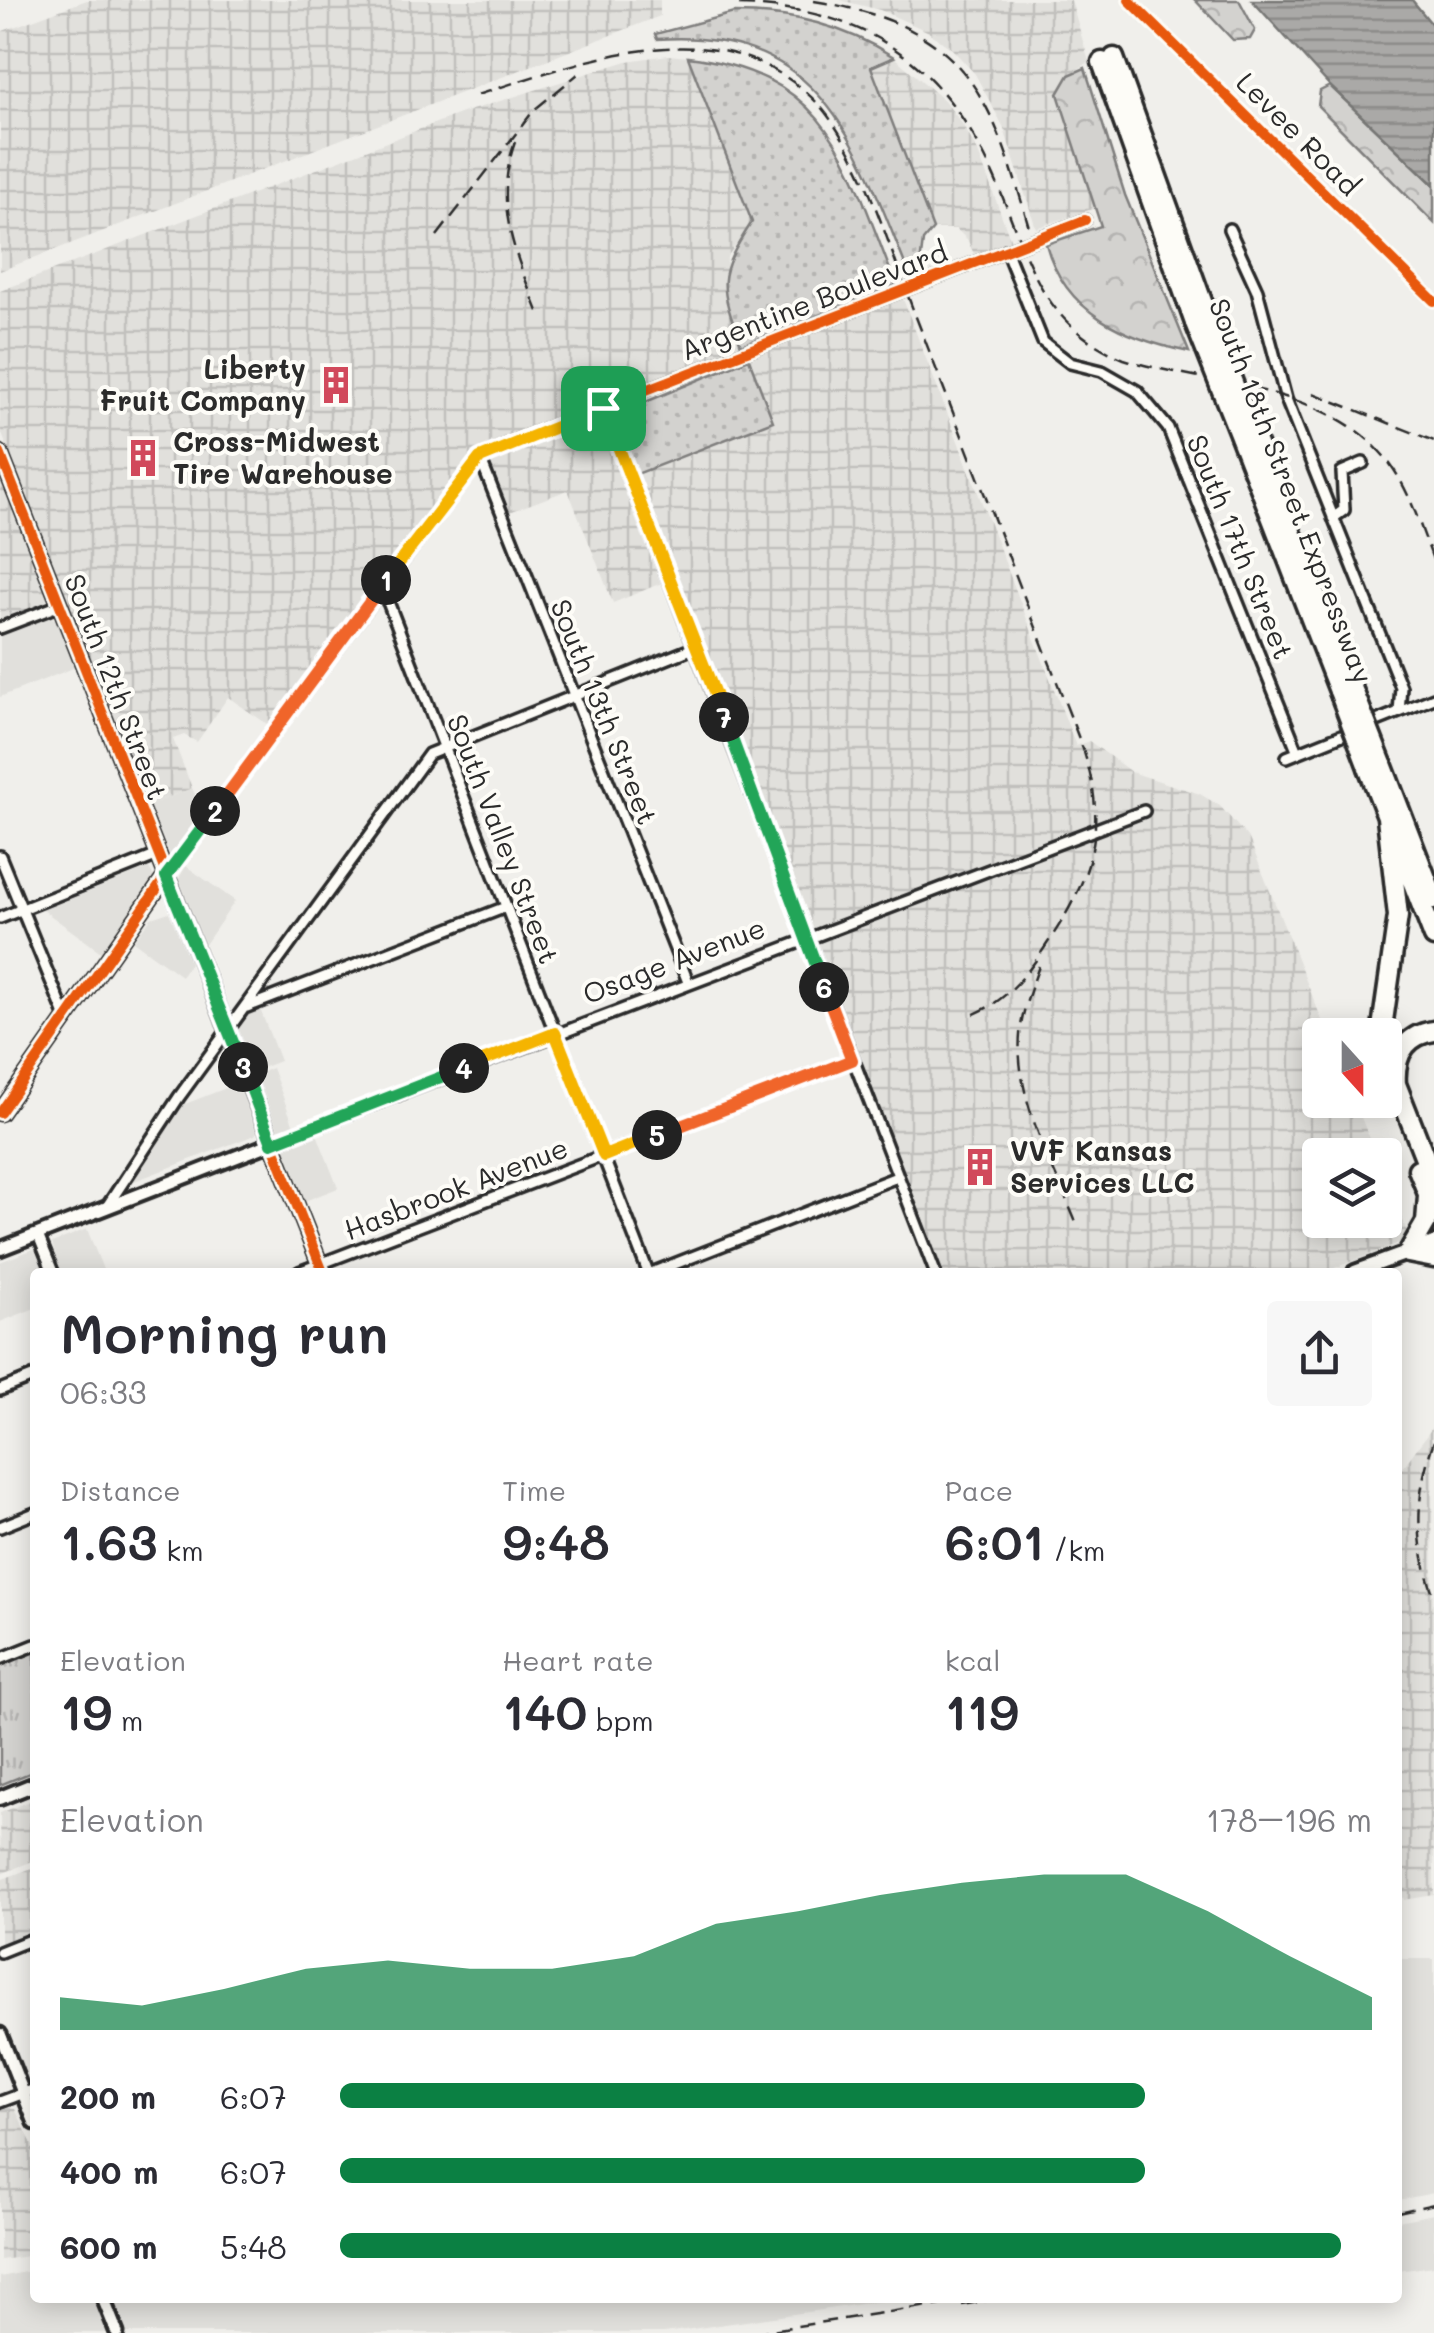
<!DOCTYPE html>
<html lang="en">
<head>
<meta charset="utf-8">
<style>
	body { margin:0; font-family:Mali,sans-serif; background:#f7f7f7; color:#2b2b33; height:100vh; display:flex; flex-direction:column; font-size:38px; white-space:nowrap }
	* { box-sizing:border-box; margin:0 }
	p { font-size:32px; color:#7c7c81 }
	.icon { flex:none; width:55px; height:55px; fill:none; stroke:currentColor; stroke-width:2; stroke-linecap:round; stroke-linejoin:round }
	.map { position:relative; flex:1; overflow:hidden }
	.side { position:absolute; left:30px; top:1268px; width:1372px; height:1035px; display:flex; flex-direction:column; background:#fff; border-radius:10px; box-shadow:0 5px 25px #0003 }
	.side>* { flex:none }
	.needle { width:65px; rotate:159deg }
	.buttons { position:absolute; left:1302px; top:1018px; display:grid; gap:20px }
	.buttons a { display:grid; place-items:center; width:100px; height:100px; border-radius:10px; background:#fff; box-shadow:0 5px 25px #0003; font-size:50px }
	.pin { position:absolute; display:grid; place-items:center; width:85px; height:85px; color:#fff; margin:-42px; border-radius:20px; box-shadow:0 5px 15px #0006 }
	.km { position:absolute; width:50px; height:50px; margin:-25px; border-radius:50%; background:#222; color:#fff; font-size:28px; line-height:50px; text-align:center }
	.round { display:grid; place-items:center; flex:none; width:105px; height:105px; border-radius:10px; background:#f7f7f7 }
	.head { display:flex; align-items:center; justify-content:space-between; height:170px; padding:0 30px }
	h1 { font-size:55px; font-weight:600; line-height:75px }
	.metrics { display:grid; grid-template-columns:repeat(3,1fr); gap:15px; height:170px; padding:10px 30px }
	.metrics div { display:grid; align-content:center }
	.metrics b { font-size:50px; font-weight:600 }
	.metrics small { font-size:28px; font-weight:400 }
	.metrics p { font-size:28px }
	.chart { height:280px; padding:20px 30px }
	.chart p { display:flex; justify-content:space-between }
	.chart svg { width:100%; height:180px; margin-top:10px; fill:#0b8043; opacity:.7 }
	ul { padding:0 30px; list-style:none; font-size:32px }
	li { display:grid; grid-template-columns:160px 120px 1fr; align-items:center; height:75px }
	li i { height:25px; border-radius:12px; background:#0b8043 }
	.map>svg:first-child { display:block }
</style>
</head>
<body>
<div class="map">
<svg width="1434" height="2333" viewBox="0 0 1434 2333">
	<defs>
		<pattern id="industrial-grid" width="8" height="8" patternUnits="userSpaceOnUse" patternTransform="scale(2.5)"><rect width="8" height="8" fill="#e1e0dc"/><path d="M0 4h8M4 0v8" fill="none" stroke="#c1c0bd"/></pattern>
		<pattern id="grass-dots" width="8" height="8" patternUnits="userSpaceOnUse" patternTransform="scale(2.5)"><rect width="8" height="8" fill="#d3d2cf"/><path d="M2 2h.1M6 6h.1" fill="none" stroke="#b5b4b2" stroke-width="1.8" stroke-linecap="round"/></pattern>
		<pattern id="forest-crowns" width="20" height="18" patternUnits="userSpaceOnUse" patternTransform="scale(2.5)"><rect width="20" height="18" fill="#d3d2cf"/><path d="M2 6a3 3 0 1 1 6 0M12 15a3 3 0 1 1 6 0" fill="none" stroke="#b5b4b2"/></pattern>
		<pattern id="park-tufts" width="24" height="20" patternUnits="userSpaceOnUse" patternTransform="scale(2.5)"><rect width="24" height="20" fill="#d3d2cf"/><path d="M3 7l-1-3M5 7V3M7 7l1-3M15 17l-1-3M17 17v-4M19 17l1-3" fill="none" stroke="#b5b4b2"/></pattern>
		<pattern id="water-rules" width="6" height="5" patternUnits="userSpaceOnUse" patternTransform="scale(2.5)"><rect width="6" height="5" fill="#aaa9a7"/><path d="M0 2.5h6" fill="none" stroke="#8b8a88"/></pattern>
	</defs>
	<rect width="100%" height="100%" fill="#f0efeb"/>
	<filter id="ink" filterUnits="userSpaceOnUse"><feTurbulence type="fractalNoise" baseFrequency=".01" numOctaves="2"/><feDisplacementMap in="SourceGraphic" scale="20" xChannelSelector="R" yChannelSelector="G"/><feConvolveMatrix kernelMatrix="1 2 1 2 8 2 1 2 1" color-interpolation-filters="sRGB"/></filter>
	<g filter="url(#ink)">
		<path fill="#e1e0dc" d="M49,616L57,620L76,667L0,697V636Z
			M192,788L205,815L170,855L149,805Z
			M186,866L235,901L204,946L178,880Z
			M149,868L156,881L105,955L43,910Z
			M169,912L191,962L181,976L133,941L151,918Z
			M260,1009L280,1061L254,1071L236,1027L244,1014Z
			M272,1068L294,1126L281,1131L276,1129L255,1075Z
			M239,1083L258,1130L255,1135L132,1182L180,1106Z
			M317,1134L338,1188L302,1202L283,1147Z
			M87,1229L104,1272H60L52,1243Z
			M34,1249L45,1272H35V1308L0,1322V1262Z
			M1398,1959H1434V2193L1398,2200Z
			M1434,2214V2266L1398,2271V2221Z
			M35,2270V2298H902L664,2333H0V2277Z"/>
		<path fill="url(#industrial-grid)" d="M87,0H660V16L0,271V32Z
			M840,0H1071L1089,62L1069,75L1058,94L1095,208L1036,228L1003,126L975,74L952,49L927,31L880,10Z
			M668,55L688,57L752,222L727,257L726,304L741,345L472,453L270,726L228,697L197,742L184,735L173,739L192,788L149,805L0,429V291L462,113L627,61Z
			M894,57L944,100L963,125L978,152L1011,241L974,254L967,239L956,229H933L871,66Z
			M903,299L1076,746L1089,741L1131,772L1200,794L1220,806L1249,839L1328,1035H1320V1100H1354L1376,1155H1320V1220H1385V1177L1409,1237L1394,1245L1324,1272H940L823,972L810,919L637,474L772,421L749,359Z
			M580,425L597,427L609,440L664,582L613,603L568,490L507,513L489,466L500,456Z
			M0,472L49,596L43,605L0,622Z
			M1432,1428L1434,1895L1404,1900L1398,1883V1474Z
			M35,1799V1860L1,1874L0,1813Z
			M35,1867V1932L0,1945V1880Z
			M8,2108L15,2109L35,2150V2255L0,2260V2111Z"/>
		<path fill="url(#grass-dots)" stroke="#7f7e7d" stroke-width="2.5" d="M734,13C793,13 843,25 894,57L871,67L933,229L923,241L919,272L911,279C858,150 827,27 657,39L655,34Z
			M688,57C834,75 848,166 896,285L741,345C719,284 716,277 752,222Z
			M749,359L773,421L637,474L619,429L624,411Z"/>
		<path fill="url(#forest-crowns)" stroke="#7f7e7d" stroke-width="2.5" d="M1195,0H1239L1255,30L1250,39L1233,40Z
			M1085,68L1125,195L1189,352C1126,339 1065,314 1046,244L1101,226L1058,94L1069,75Z
			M1330,86L1434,185V223L1318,106L1320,91Z"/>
		<path fill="url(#park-tufts)" stroke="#7f7e7d" stroke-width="2.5" d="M35,1652V1771L0,1785V1665Z"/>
		<path fill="url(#water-rules)" stroke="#777775" stroke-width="2.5" d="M1252,0H1412L1434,27V185L1330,86Z"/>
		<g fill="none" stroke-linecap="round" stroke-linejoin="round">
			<g stroke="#2b2b2b" stroke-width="16">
				<path id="minor" d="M1229,229L1257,290L1286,399L1401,687L1399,712
					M1006,250L1043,342L1070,363L1102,371L1137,391L1168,428L1298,752
					M603,408L935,1272
					M480,458L688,982
					M1333,518L1344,510L1342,472L1363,463
					M378,592L388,602L648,1272
					M0,628L60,605
					M1287,757L1434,698
					M0,856L67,1020
					M166,876L480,458L509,443L1085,220
					M0,918L158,855
					M247,1007L506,907
					M272,1143L1144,811
					M106,1208L179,1097L429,754L696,647
					M38,1235L53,1272
					M299,1272L852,1060
					M654,1272L897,1177
					M0,1390L35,1376
					M0,1527L35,1513
					M0,1659L35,1645
					M0,1952L35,1938
					M0,2102L35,2089"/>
			</g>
			<g stroke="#2b2b2b" stroke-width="19">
				<path id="tertiary" d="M0,453L323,1272
					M0,1113L166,876
					M0,1249L272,1143
					M0,2034L35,2123
					M103,2298L117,2333"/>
			</g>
			<g stroke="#2b2b2b" stroke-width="20">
				<path id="secondary" d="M1355,1272L1434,1243
					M0,1798L35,1784"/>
			</g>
			<g stroke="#2b2b2b" stroke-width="25">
				<path id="motorway" d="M1114,58L1208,318
					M1102,62L1195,323
					M1252,432L1351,685
					M1240,436L1339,691
					M1382,764L1434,899
					M1369,770L1434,937
					M1434,1031C1404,1035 1394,1057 1396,1084L1434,1181
					M1381,1035L1398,916L1387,817
					M1418,1169L1434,1209
					M1428,1196L1426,1222L1408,1253L1434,1258"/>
			</g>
			<use href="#minor" stroke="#fdfcf7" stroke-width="9"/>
			<use href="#tertiary" stroke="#fdfcf7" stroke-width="11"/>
			<use href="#secondary" stroke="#fdfcf7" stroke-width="12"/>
			<use href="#motorway" stroke="#fdfcf7" stroke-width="18"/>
			<path stroke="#2b2b2b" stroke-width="2.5" stroke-dasharray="15 8" stroke-linecap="butt" d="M814,1C973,26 993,102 1033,241
				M739,5C873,7 952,71 1001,193C1031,267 1044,326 1124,359C1210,387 1332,384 1390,464C1411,493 1421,529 1434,562
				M477,95C557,69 668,27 750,59C779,70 809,90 828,116C870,174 890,252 916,317C972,461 1027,605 1083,749C1109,829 1092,877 1047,944C1026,976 1005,1003 969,1016
				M515,142C492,207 517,258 541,319
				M437,236L534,110L578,74
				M1313,393L1434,441
				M1039,966C1032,986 1024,1006 1021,1026C1011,1094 1053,1164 1077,1225
				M1434,1441C1415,1493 1414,1544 1434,1596
				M1398,2212L1434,2204
				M962,2305L1001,2298
				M935,2306L974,2298
				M752,2333L948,2303"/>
			<g stroke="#2b2b2b" stroke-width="25" stroke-linecap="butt">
				<path id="motorway-bridge" d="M1208,318L1252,432
					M1195,323L1240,436
					M1351,685L1382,764
					M1339,691L1369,770"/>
			</g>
			<use href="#motorway-bridge" stroke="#fdfcf7" stroke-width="18"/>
			<g stroke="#fdfcf7" stroke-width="16">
				<path id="cycleway" d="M1129,0L1434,301
					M0,453L323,1272
					M0,1113L166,876L480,458L509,443L1085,220"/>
			</g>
			<use href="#cycleway" stroke="#e8590c" stroke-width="10"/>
		</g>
	</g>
	<g fill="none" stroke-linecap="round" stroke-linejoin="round" filter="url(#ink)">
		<g stroke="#fff" stroke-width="20">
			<path id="split-1" d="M386,580L480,458L603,408"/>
		</g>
		<g stroke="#fff" stroke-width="20">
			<path id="split-2" d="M215,811L386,580"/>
		</g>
		<g stroke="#fff" stroke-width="20">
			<path id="split-3" d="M215,811L166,876L243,1067"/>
		</g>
		<g stroke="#fff" stroke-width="20">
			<path id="split-4" d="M243,1067L272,1143L464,1068"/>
		</g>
		<g stroke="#fff" stroke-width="20">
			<path id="split-5" d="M464,1068L555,1033L604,1156L657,1135"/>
		</g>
		<g stroke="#fff" stroke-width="20">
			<path id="split-6" d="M657,1135L852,1060L824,987"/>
		</g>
		<g stroke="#fff" stroke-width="20">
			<path id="split-7" d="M724,717L824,987"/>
		</g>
		<g stroke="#fff" stroke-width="20">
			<path id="split-8" d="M603,408L724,717"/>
		</g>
		<use href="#split-1" stroke="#f5b400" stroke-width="12"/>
		<use href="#split-2" stroke="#f0652b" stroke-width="12"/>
		<use href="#split-3" stroke="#22a559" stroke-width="12"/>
		<use href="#split-4" stroke="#22a559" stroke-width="12"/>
		<use href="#split-5" stroke="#f5b400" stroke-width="12"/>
		<use href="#split-6" stroke="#f0652b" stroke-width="12"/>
		<use href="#split-7" stroke="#22a559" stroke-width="12"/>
		<use href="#split-8" stroke="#f5b400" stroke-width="12"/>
	</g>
	<defs>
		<g id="building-bare" transform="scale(3)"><path d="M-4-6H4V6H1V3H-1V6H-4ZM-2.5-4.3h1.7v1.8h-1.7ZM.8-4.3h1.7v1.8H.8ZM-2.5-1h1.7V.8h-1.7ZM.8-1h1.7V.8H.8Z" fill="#d1495b" stroke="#fdfcf7" stroke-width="2.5" paint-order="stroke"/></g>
	</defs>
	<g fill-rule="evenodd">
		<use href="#building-bare" x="336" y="385"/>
		<use href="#building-bare" x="143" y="458"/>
		<use href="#building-bare" x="980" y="1167"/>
	</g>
	<g text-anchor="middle" stroke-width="8" stroke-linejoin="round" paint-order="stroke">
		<g font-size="28" fill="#2b2b2b" stroke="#fdfcf7">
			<text transform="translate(1298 134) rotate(45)" y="10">Levee Road</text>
			<text transform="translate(814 301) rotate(-21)" y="10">Argentine Boulevard</text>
			<text transform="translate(1291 491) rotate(69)" y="10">South 18th Street Expressway</text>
			<text transform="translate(1240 547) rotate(68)" y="10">South 17th Street</text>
			<text transform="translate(116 687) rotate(69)" y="10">South 12th Street</text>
			<text transform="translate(604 712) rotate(68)" y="10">South 13th Street</text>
			<text transform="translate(503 839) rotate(69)" y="10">South Valley Street</text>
			<text transform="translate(674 961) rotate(-21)" y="10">Osage Avenue</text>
			<text transform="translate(456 1189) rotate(-21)" y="10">Hasbrook Avenue</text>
		</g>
		<g font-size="28" font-weight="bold" fill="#2b2b2b" stroke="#fdfcf7" text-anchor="start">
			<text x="306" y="379" text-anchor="end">Liberty<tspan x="306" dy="32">Fruit Company</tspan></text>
			<text x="173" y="452">Cross-Midwest<tspan x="173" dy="32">Tire Warehouse</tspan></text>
			<text x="1010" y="1161">VVF Kansas<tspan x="1010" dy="32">Services LLC</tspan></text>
		</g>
	</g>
</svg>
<div class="buttons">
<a><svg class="needle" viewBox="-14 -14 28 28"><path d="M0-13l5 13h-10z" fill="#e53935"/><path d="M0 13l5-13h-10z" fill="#7c7c81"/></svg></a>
<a><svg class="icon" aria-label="layers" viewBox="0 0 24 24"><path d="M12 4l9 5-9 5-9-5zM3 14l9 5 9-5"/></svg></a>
</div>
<div class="pin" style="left:603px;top:408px;background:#1e9e55"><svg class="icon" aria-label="arrive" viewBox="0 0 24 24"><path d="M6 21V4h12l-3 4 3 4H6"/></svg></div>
<b class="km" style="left:386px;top:580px">1</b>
<b class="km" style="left:215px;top:811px">2</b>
<b class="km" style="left:243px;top:1067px">3</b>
<b class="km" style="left:464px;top:1068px">4</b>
<b class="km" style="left:657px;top:1135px">5</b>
<b class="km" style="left:824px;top:987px">6</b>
<b class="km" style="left:724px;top:717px">7</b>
<section class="side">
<div class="head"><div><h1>Morning run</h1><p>06:33</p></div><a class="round"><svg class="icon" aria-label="share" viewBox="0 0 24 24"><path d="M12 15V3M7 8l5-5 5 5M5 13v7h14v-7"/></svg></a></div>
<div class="metrics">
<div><p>Distance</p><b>1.63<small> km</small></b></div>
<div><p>Time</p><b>9:48</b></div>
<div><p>Pace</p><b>6:01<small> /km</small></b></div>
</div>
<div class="metrics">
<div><p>Elevation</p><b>19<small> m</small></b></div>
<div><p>Heart rate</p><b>140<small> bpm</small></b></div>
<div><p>kcal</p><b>119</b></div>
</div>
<div class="chart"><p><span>Elevation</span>178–196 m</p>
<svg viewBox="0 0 160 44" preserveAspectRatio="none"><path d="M0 44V36L10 38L20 34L30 29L40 27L50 29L60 29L70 26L80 18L90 15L100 11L110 8L120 6L130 6L140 15L150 26L160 36V44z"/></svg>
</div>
<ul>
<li><b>200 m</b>6:07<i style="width:78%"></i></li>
<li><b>400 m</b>6:07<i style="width:78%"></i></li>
<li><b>600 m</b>5:48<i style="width:97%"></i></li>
</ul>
</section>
</div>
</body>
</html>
